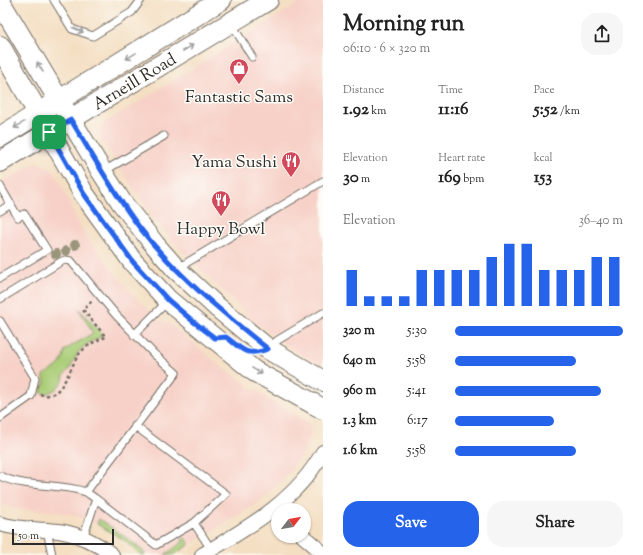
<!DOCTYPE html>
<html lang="en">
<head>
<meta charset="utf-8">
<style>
	body { margin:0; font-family:"Sorts Mill Goudy",serif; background:#f6f6f6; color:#222; height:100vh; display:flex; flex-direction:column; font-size:15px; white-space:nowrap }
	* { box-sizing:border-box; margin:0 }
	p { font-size:13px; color:#767676 }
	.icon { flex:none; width:22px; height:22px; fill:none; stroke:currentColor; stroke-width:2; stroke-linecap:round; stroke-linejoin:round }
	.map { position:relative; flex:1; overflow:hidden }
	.details { display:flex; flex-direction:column; background:#fff; width:320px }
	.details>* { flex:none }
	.needle { width:26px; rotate:59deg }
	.controls { position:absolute; left:271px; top:503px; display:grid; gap:8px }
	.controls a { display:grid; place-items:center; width:40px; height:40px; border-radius:50%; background:#fff; box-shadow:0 1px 3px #0004; font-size:20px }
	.scale { position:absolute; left:12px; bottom:10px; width:102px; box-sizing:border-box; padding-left:4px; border:2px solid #2b2b2b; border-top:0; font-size:11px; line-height:14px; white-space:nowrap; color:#2b2b2b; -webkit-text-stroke:3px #fdfcf7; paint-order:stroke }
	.pin { position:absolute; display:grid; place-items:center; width:34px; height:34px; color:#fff; margin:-17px; border-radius:8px; box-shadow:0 2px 6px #0006 }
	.round { display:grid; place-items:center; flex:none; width:42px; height:42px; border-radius:16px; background:#f6f6f6 }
	.summary { display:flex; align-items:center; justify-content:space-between; height:68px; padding:0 20px }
	h1 { font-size:22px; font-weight:800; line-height:30px }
	.stats { display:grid; grid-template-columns:repeat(3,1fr); gap:6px; height:68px; padding:4px 20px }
	.stats div { display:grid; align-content:center }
	.stats b { font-size:17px; font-weight:800 }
	.stats small { font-size:11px; font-weight:400 }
	.stats p { font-size:11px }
	.chart { height:112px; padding:8px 20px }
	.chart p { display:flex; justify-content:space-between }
	.chart svg { width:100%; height:72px; margin-top:4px; stroke:#2563eb; stroke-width:6 }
	.primary-button { display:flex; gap:8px; margin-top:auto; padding:8px 20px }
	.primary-button a { flex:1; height:46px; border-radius:16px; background:#2563eb; color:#fff; font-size:16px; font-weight:800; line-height:46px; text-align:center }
	.primary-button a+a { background:#f6f6f6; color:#222 }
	ul { padding:0 20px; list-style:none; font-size:13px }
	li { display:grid; grid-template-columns:64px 48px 1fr; align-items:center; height:30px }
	li i { height:10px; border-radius:5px; background:#2563eb }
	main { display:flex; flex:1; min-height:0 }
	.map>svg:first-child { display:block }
</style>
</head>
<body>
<main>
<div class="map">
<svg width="323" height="555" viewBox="0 0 323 555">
	<rect width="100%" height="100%" fill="#fdfcf7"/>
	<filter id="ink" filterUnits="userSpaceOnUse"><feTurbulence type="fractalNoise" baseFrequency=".025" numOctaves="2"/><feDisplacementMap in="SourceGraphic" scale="8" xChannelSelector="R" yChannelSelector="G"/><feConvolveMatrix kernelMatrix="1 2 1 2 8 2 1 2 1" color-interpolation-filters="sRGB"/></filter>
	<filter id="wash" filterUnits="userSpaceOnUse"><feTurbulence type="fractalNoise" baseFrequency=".012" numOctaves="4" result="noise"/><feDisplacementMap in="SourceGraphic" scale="16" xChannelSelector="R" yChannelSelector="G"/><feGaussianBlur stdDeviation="0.9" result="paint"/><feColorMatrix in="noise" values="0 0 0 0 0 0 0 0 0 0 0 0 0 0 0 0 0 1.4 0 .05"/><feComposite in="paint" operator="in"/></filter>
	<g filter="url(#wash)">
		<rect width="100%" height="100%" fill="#f4dfc3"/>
		<path fill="#f7d1c7" d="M304,0H323V365L298,353L258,325L184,253L155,220L101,139L100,130L106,122Z
			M35,163L42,164L54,172L64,190L79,226L114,272L136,298L158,318L174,327L223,368L270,400L305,421L310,426L311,434L306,448L293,468L270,493L253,506L173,555H141L132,546L115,534L94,523L74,515L50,511L14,508L0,504V184Z"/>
		<path fill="#a9cc75" stroke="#6a7c50" d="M79,309L102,334V336L87,344L79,351L69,370L64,375L63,381L55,390L46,394L40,392L45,383L43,375C57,367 61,367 65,350L93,333Z
			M99,519L128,539L142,550L145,555H141L124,540L97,524Z
			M185,538L189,542L188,543L189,545L173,555H165L181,543H183L182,539Z"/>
	</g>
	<g filter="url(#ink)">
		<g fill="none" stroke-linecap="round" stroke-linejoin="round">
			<g stroke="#716a60" stroke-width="9">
				<path id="service" d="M54,0L72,29L93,36L132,12L141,0
					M231,23L252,57
					M104,171L164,136
					M0,186L18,217L24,214L47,250L0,278
					M0,211L11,204
					M178,268L323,181
					M0,299L62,261L66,260L71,261L116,315L154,354L176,373L86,492
					M0,321L35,378L31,396L0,418
					M134,335L168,301
					M270,347L278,340L323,313
					M0,476C27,489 58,482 86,492C89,494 93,497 96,499L156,545L194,523L226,494L135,426
					M194,523L211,549
					M47,530L52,555
					M83,538L96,499"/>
			</g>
			<g stroke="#716a60" stroke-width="16">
				<path id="minor" d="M0,524C20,530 39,529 59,531C78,534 97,543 112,555
					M303,536L323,553
					M202,555C249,527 296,501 323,452"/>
			</g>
			<g stroke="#716a60" stroke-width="22">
				<path id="secondary" d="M0,2L102,172L122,203L155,245L176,269L217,307L268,349L323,381
					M0,46L84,194L133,262L168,300L254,371L323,409
					M0,137L221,0
					M0,162L268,0"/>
			</g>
			<path stroke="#716a60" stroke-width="2.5" stroke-dasharray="3 3" stroke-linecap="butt" d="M40,394C62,403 70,365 80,353C87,345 97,340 106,337L83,310L92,301"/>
			<use href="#service" stroke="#fff" stroke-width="7"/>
			<use href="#minor" stroke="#fff" stroke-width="14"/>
			<use href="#secondary" stroke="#fff" stroke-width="20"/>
		</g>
		<g fill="#9a967c">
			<circle cx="75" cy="245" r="5"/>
			<circle cx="66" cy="251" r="5"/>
			<circle cx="56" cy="254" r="5"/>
		</g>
		<defs><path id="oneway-shaft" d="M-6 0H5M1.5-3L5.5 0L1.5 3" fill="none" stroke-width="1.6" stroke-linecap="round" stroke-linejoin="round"/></defs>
		<g stroke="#a0a0a0">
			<use href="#oneway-shaft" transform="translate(78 30) rotate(24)"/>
			<use href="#oneway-shaft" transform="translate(188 48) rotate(-31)"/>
			<use href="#oneway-shaft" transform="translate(131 56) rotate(148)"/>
			<use href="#oneway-shaft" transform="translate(40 67) rotate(-121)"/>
			<use href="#oneway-shaft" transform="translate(19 125) rotate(149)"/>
			<use href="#oneway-shaft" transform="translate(257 371) rotate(32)"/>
		</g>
	</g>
	<g fill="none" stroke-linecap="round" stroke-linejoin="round" filter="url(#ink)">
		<g stroke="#fff" stroke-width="8">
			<path id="route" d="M71,120C93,156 114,194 140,228C176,275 222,312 268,349C245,357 244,350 226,337L215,338L194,322L168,300L133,262L84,194L49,132Z"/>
		</g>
		<use href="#route" stroke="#2563eb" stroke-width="5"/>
	</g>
	<defs>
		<g id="shop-pin" transform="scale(1)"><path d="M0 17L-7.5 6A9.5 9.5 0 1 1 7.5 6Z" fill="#d1495b" stroke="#fdfcf7"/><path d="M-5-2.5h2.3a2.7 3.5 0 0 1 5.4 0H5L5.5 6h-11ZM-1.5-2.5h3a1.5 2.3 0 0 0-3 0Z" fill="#fff"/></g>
		<g id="restaurant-pin" transform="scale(1)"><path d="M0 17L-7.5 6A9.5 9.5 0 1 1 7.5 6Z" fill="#d1495b" stroke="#fdfcf7"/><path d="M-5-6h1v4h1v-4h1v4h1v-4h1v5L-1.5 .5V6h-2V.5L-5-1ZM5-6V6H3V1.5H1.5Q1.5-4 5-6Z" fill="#fff"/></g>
	</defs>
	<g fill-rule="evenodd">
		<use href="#shop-pin" x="239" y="68"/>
		<use href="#restaurant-pin" x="291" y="161"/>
		<use href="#restaurant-pin" x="221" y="200"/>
	</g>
	<g text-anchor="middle" stroke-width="3" stroke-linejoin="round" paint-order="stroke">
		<g font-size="17" fill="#2b2b2b" stroke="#fdfcf7">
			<text transform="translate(134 81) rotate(-31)" y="6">Arneill Road</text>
		</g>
		<g font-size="17" fill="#2b2b2b" stroke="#fdfcf7">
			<text x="239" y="102">Fantastic Sams</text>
			<text x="277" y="167" text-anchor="end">Yama Sushi</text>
			<text x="221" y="234">Happy Bowl</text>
		</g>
	</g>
</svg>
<div class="controls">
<a><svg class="needle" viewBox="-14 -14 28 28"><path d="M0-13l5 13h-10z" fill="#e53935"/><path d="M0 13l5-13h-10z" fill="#767676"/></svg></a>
</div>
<div class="scale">50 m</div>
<div class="pin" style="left:49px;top:132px;background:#1e9e55"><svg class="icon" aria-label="arrive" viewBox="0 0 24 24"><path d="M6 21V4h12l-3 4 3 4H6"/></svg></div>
</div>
<section class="details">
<div class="summary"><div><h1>Morning run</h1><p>06:10 · 6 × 320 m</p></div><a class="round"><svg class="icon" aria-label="share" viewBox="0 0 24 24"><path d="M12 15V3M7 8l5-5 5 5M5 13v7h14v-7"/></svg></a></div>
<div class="stats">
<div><p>Distance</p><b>1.92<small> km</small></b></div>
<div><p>Time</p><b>11:16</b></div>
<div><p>Pace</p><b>5:52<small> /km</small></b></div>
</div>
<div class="stats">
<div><p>Elevation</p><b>30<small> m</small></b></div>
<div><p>Heart rate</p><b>169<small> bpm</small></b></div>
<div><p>kcal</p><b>153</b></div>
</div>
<div class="chart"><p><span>Elevation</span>36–40 m</p>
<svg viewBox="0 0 160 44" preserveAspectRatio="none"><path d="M5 44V22M15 44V38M25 44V38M35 44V38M45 44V22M55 44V22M65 44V22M75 44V22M85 44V14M95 44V6M105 44V6M115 44V22M125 44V22M135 44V22M145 44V14M155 44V14"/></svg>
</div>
<ul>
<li><b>320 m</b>5:30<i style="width:100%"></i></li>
<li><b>640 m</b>5:58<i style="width:72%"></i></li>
<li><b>960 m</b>5:41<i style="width:87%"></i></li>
<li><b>1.3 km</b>6:17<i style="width:59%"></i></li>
<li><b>1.6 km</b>5:58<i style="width:72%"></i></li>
</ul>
<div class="primary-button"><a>Save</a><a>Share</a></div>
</section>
</main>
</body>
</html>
